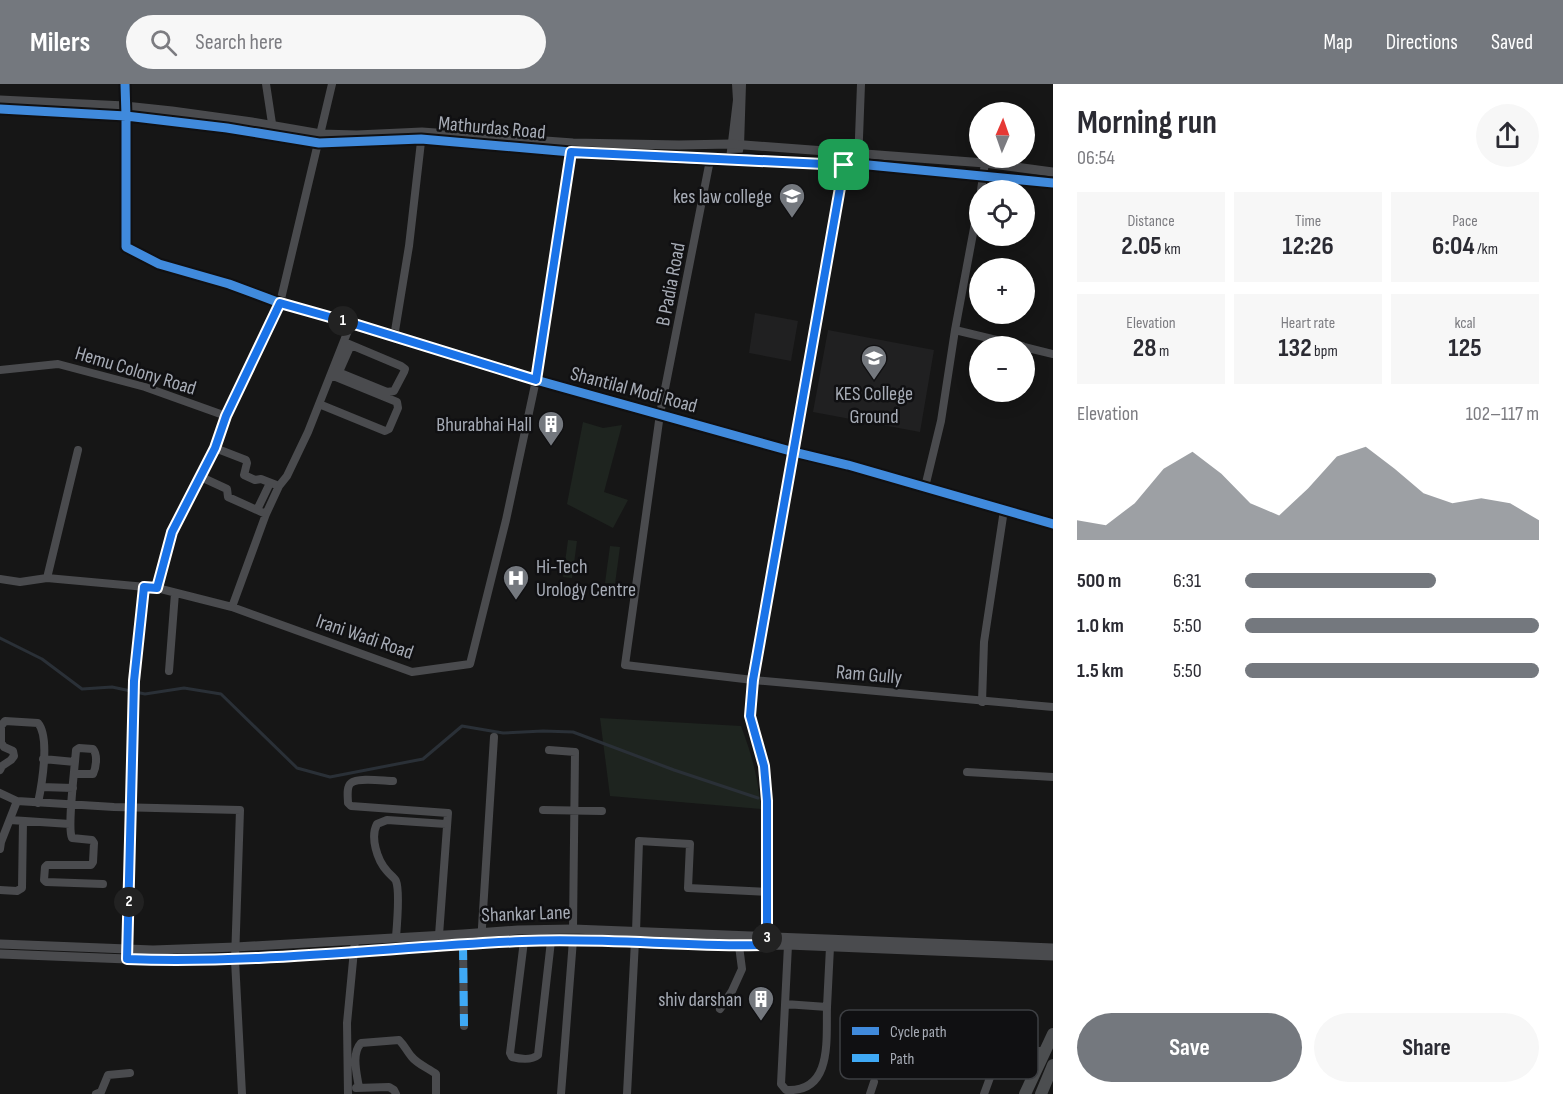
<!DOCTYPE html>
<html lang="en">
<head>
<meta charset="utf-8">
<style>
	body { margin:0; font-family:"Sofia Sans Condensed",sans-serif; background:#f7f7f7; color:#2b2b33; height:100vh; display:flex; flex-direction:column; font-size:22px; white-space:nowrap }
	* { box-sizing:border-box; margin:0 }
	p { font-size:20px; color:#7c7c81 }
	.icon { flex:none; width:33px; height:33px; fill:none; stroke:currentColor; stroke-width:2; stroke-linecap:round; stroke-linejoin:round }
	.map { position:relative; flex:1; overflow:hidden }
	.side { display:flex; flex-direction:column; background:#fff; width:510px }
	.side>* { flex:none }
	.needle { width:39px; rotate:2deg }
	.tools { position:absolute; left:969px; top:18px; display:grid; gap:12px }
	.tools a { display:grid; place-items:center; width:66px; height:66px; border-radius:50%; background:#fff; box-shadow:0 3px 15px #0003; font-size:30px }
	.pin { position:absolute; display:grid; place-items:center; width:51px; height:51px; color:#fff; margin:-26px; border-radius:12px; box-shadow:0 3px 9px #0006 }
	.km { position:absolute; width:30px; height:30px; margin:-15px; border-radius:50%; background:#222; color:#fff; font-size:16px; line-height:30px; text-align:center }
	.round { display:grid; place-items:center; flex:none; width:63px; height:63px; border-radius:32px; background:#f7f7f7 }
	.headline { display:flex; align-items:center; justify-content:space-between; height:102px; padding:0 24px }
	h1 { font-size:33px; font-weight:700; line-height:45px }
	.metrics { display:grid; grid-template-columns:repeat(3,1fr); gap:9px; height:102px; padding:6px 24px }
	.metrics div { display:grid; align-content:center; border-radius:0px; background:#f7f7f7; text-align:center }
	.metrics b { font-size:26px; font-weight:700 }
	.metrics small { font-size:16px; font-weight:400 }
	.metrics p { font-size:16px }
	.chart { height:168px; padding:12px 24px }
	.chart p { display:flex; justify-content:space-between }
	.chart svg { width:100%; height:108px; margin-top:6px; fill:#74787e; opacity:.7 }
	.primary-button { display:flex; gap:12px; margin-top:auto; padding:12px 24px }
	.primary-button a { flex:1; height:69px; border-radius:36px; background:#74787e; color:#fff; font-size:24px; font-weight:700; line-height:69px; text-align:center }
	.primary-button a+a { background:#f7f7f7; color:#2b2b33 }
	ul { padding:0 24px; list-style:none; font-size:20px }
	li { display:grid; grid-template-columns:96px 72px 1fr; align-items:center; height:45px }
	li i { height:15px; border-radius:8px; background:#74787e }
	header { display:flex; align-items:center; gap:36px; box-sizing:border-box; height:84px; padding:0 30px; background:#74787e; color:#fff }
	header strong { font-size:28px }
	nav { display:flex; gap:33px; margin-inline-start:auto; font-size:21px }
	.search { width:420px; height:54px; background:#f7f7f7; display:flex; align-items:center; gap:15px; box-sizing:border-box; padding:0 21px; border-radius:33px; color:#7c7c81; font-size:22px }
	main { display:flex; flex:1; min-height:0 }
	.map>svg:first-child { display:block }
</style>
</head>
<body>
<header>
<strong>Milers</strong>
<div class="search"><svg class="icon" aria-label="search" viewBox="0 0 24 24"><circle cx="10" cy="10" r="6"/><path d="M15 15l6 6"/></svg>Search here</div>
<nav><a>Map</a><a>Directions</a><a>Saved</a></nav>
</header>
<main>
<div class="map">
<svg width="1053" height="1010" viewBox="0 0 1053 1010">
	<rect width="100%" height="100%" fill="#161616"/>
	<path fill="#202021" d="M755,229L798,237L791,277L749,269Z
		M828,246L934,266L920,348L813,328Z"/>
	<path fill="#1e241f" d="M583,338L603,344L622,341L604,408L628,416L613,444L567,420Z
		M568,456L577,457L572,494L563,493Z
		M610,462L620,463L615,500L605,499Z
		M600,634L741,642C752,671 758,694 761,725L610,712Z"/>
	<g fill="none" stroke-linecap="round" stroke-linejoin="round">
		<path stroke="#2a3037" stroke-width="3" d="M0,554L42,575L82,605L112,603L145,610L184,604L221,610L297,684L330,693L423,675L462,642L503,649L543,647L573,648L674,686L758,714"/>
		<path stroke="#4a4b4e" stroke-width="8" d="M266,0L273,46
			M730,75L737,16L736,0
			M737,75L740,62L742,0
			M710,76L660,330L625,581L753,596L1053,623
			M858,80L861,0
			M981,106L985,79
			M955,246L1022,262
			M394,253L409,162L422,49
			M1024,263L1053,270
			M0,286L58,280L145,303L226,332
			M333,286L387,308L394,307L404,288L405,285L401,282L344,258
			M339,288L351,261
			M319,320L385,347L389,345L398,324L397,318L331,291
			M215,364L246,376L247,379L244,391L255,396L261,395L279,402
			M201,393L227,405L228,413L266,430
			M925,403L941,337L955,246L980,112
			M257,426L270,399
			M47,494L78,366
			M0,495L20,498L47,494L157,504L232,523L412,588L470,580L506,436L536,296L572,63
			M157,504L172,448L215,364L226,332L280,219L332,0
			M232,523L266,430L279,402L287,392L308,348L351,239
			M169,587L175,509
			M982,618L984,558L1004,426
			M549,666L575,668L573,845
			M43,675L75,678
			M0,686L2,682L11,676L14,672L13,667L4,663L1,659V642L5,637L38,639C50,653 42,700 38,719
			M967,688L1053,693
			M74,690H93C96,684 98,671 93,665L79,664L76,666C75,682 67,744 72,754L92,756L94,759L93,778L91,781H47L45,783L44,796L46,798L103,800
			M393,697C384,697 358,693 351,699C346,703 348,714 348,719L351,722L448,729L439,851
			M41,703L73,704
			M0,709L17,717L114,723L240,726L235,876L242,1010
			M543,726L602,727
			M10,736L70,740
			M0,765L1,758L17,717
			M0,806L17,807L22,804L23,737
			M636,848L639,757L690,760L688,804L767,808
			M396,853C397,841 400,807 396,797C395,794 389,790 387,787C377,776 370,753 377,740L387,736L446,740
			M524,857L510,969L512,973C520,975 531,977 538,971L551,857
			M767,858V716L764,682L750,632L753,596L844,81
			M481,859L494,653
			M463,861L464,942
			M127,871L134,597L144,503
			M785,920L827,923C826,955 833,1009 786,1006L781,1000L788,861
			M827,923L830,863
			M720,925L732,907L742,885L739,862
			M356,1004L389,1003L394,1006L396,1010
			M359,1004C357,990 351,970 361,959L399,956C405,962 406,966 411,972C417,980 428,984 436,990V1010
			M96,1010L101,1008L108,991L130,989
			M348,1010L347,939L355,856
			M561,1010L573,856
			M627,1010L635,857
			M870,1010L874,998
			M984,1010L999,969L1002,967H1045"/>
		<path stroke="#4a4b4e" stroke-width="9" d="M125,0L126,32V163L159,180L229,200L280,219L351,239L536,296L794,368L848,381L1053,440
			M0,16L125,22L172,27L252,38L321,50L357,51L422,48L573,59L679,61L731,60L985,79L1053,88
			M0,25L126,32L227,44L319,59L421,55L571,68L710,76L747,75L844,81L858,80L1053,99
			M0,860L153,866L236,863L463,850L518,846L573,845L1053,864
			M0,870L153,876H235L524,857L573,856L635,857L739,862L788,861L1053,872"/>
		<path stroke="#4c4e50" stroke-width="12" d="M1025,1010L1053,950
			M1041,1010L1053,981"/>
		<path stroke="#3fa9f5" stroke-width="8" stroke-dasharray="15 8" stroke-linecap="butt" d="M463,861L464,942"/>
		<g stroke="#101012" stroke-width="13">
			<path id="cycleway" d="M125,0L126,32V163L159,180L229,200L280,219L351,239L536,296L794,368L848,381L1053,440
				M0,25L126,32L227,44L319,59L421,55L571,68L710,76L747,75L844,81L858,80L1053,99"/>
		</g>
		<use href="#cycleway" stroke="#408adc" stroke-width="9"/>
	</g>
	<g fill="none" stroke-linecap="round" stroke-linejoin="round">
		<g stroke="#fff" stroke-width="12">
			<path id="route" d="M571,68C662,73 753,76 844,81L753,596L750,632L764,682L767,717V861C685,863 604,853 522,857C390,863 259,880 127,875L134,597L144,503L157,504L172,448L215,364L226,332L280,219L351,239L536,296Z"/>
		</g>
		<use href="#route" stroke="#1a73e8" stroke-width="8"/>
	</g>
	<defs>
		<g id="university-pin" transform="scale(1.35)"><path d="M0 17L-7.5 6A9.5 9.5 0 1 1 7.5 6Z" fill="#74787e" stroke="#101012"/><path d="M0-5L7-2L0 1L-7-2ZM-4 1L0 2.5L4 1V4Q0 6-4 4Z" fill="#fff"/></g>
		<g id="building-pin" transform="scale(1.35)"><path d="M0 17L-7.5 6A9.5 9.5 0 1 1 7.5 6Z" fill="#74787e" stroke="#101012"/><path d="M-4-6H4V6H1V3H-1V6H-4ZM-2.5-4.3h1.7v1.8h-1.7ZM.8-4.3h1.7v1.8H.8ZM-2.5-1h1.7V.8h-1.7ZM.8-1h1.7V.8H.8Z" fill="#fff"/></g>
		<g id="hospital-pin" transform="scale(1.35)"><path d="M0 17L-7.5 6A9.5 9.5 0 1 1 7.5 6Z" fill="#74787e" stroke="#101012"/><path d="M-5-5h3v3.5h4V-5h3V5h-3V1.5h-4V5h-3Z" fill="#fff"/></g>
	</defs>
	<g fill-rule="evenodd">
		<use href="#university-pin" x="792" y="112"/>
		<use href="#university-pin" x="874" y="274"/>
		<use href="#building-pin" x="551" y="340"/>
		<use href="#hospital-pin" x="516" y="494"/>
		<use href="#building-pin" x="761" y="915"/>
	</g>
	<g text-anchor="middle" stroke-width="5" stroke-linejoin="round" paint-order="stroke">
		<g font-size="20" fill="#a7acb6" stroke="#101012">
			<text transform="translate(492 43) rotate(5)" y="7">Mathurdas Road</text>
			<text transform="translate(670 200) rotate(-79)" y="7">B Padia Road</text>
			<text transform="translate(136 286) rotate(17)" y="7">Hemu Colony Road</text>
			<text transform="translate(634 305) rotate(15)" y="7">Shantilal Modi Road</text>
			<text transform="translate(365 552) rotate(19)" y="7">Irani Wadi Road</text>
			<text transform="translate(869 590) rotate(5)" y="7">Ram Gully</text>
			<text transform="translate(526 829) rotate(-2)" y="7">Shankar Lane</text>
		</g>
		<g font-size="20" fill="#a7acb6" stroke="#101012" text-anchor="end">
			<text x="772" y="119">kes law college</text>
			<text x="874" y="316" text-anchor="middle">KES College<tspan x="874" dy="23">Ground</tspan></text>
			<text x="532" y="347">Bhurabhai Hall</text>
			<text x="536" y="489" text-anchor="start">Hi-Tech<tspan x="536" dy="23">Urology Centre</tspan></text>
			<text x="742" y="922">shiv darshan</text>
		</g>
	</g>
	<rect x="840" y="926" width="198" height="69" rx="9" fill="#101012" stroke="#3d3f43" stroke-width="1.5"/>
	<rect x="852" y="943" width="27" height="8" fill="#408adc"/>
	<rect x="852" y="970" width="27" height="8" fill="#3fa9f5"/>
	<g font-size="16" fill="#a7acb6">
		<text x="890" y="953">Cycle path</text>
		<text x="890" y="980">Path</text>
	</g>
</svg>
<div class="tools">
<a><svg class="needle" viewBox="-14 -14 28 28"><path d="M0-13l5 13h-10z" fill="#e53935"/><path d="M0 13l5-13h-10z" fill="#7c7c81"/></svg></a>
<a><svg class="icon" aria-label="locate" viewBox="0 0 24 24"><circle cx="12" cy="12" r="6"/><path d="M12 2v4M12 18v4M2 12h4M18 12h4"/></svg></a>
<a>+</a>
<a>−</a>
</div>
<div class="pin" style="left:844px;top:81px;background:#1e9e55"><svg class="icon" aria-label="arrive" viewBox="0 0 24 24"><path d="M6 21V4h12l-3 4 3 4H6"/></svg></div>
<b class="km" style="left:343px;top:237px">1</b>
<b class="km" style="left:129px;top:818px">2</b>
<b class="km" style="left:767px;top:854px">3</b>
</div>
<section class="side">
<div class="headline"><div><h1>Morning run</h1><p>06:54</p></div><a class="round"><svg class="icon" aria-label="share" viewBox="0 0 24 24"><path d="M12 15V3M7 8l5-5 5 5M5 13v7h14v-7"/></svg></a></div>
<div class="metrics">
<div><p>Distance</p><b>2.05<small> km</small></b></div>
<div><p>Time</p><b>12:26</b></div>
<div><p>Pace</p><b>6:04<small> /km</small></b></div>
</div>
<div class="metrics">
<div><p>Elevation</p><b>28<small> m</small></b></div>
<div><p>Heart rate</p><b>132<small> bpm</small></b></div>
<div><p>kcal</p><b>125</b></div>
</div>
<div class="chart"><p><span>Elevation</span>102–117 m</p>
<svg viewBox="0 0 160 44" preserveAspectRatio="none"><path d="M0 44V36L10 38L20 29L30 15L40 8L50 17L60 29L70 34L80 23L90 10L100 6L110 15L120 25L130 29L140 27L150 29L160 36V44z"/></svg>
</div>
<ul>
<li><b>500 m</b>6:31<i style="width:65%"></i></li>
<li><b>1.0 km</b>5:50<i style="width:100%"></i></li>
<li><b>1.5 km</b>5:50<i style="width:100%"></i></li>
</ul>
<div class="primary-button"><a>Save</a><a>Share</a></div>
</section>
</main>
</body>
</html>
